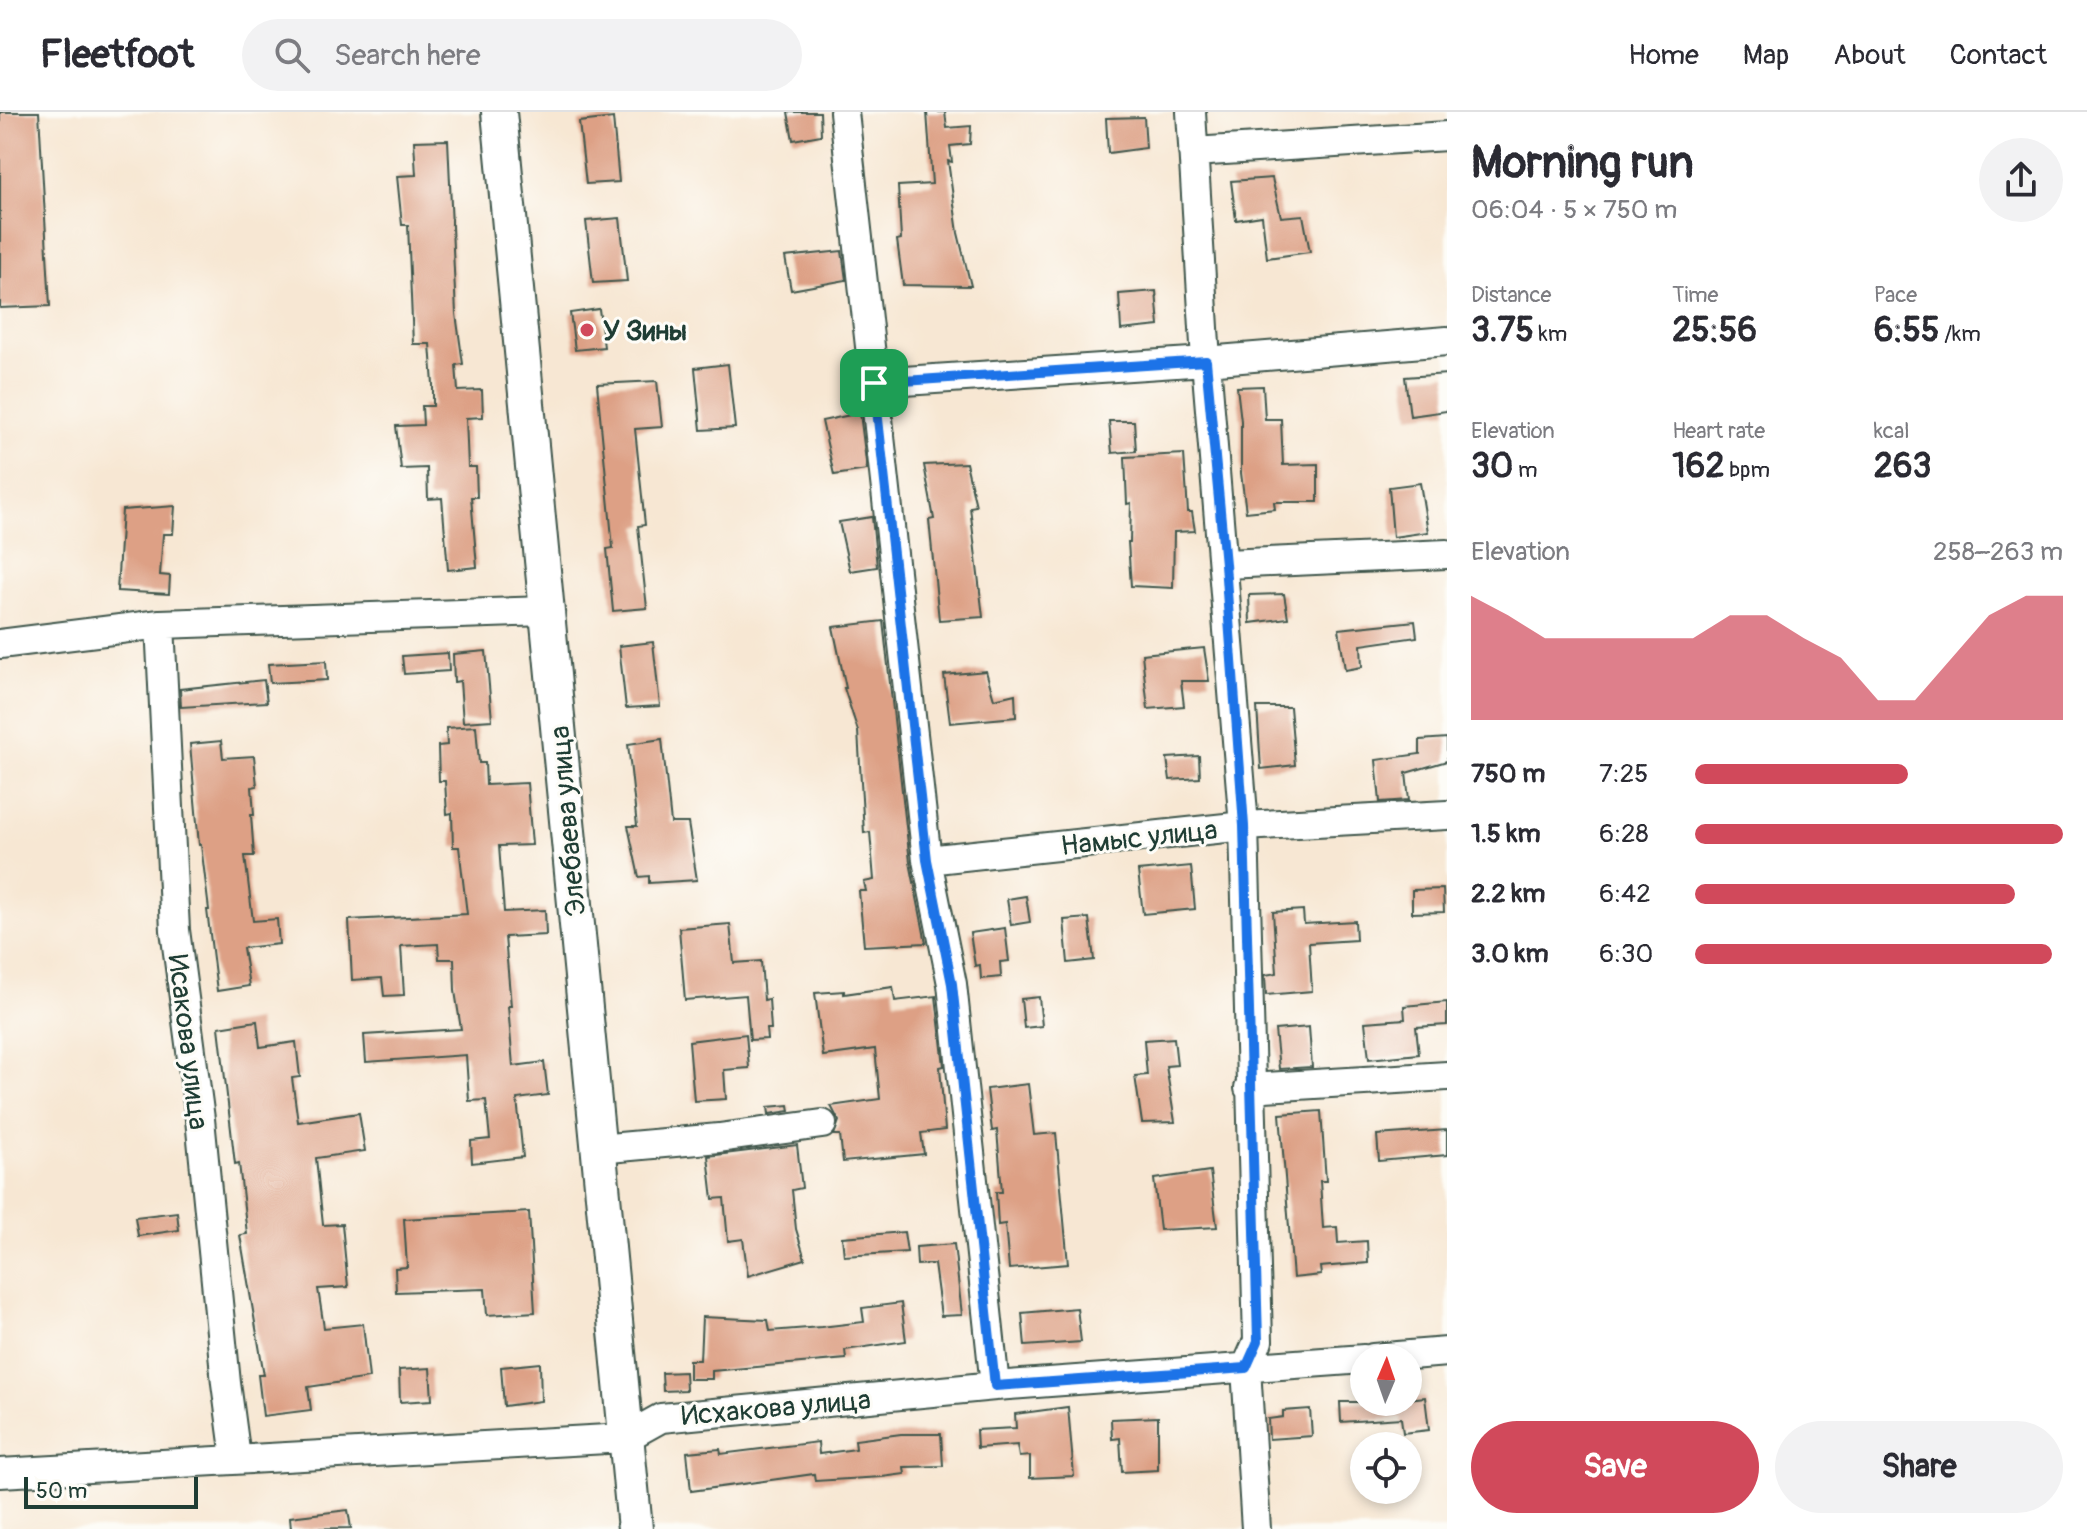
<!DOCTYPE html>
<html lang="en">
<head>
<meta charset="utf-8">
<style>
	body { margin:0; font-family:Pangolin,sans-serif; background:#f2f2f3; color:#2b2b33; height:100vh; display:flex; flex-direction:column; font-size:30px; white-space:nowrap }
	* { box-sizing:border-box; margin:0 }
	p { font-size:26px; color:#7c7c81 }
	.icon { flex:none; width:44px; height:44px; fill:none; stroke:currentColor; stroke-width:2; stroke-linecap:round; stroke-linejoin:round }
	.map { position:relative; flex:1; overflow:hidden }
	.sheet { display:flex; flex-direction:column; background:#fff; width:640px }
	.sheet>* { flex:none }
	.needle { width:52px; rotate:2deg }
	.controls { position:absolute; left:1350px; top:1232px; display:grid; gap:16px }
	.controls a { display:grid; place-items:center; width:72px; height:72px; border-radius:50%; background:#fff; box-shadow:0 4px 12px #0003; font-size:40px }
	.scale { position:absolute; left:24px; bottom:20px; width:174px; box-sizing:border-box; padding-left:8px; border:4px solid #1f3d34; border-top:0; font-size:22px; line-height:28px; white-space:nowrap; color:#1f3d34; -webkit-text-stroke:6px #fdfcf7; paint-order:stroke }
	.pin { position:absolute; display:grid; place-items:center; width:68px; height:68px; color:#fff; margin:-34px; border-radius:16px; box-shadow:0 4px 12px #0006 }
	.round { display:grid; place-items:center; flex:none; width:84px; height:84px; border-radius:42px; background:#f2f2f3 }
	.head { display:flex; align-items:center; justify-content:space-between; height:136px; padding:0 24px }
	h1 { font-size:44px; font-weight:700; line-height:60px }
	.figures { display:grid; grid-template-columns:repeat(3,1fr); gap:12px; height:136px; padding:8px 24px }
	.figures div { display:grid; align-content:center }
	.figures b { font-size:34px; font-weight:700 }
	.figures small { font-size:22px; font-weight:400 }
	.figures p { font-size:22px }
	.chart { height:224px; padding:16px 24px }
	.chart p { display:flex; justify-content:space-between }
	.chart svg { width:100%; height:144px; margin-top:8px; fill:#d1495b; opacity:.7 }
	.primary-button { display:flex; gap:16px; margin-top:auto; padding:16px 24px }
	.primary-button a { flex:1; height:92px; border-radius:48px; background:#d1495b; color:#fff; font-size:32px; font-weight:700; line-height:92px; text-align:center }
	.primary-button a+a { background:#f2f2f3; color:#2b2b33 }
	ul { padding:0 24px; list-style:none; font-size:26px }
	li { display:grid; grid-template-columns:128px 96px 1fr; align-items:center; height:60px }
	li i { height:20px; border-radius:10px; background:#d1495b }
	header { display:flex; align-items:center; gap:48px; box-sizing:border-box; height:112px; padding:0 40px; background:#fff; border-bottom:2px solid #e1e1e2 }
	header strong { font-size:38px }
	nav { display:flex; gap:44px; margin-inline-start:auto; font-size:28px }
	.search { width:560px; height:72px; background:#f2f2f3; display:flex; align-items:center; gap:20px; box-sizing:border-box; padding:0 28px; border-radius:44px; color:#7c7c81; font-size:30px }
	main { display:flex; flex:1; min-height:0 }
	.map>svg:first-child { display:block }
</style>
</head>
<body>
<header>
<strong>Fleetfoot</strong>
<div class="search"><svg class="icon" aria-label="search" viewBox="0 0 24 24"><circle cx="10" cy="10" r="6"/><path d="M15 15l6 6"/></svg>Search here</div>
<nav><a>Home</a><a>Map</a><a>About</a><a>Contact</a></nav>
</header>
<main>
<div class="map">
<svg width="1447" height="1417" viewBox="0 0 1447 1417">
	<rect width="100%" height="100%" fill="#fdfcf7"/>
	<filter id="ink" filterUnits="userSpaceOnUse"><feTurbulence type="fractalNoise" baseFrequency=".0125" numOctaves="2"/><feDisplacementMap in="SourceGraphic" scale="16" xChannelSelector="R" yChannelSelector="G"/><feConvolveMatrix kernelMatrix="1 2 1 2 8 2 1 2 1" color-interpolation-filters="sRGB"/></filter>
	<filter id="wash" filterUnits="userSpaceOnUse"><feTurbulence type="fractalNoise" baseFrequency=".006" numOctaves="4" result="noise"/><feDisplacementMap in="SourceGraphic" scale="32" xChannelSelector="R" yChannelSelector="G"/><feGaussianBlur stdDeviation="1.8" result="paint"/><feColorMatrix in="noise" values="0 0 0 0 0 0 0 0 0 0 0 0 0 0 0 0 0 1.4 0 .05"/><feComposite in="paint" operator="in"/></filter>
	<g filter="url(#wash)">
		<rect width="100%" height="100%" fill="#f7e7d3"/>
		<g id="blocks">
			<path fill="#dda085" d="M0,0H39L50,194L0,196Z
				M788,0H820L821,23L793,28Z
				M927,0H945L947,16L971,14L970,32L950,34L952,50L948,49L958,121L971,174L903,173L897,128L901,127L898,74L932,72Z
				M1144,5L1146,36L1108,41L1106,6Z
				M613,6L619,70L586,72L579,10Z
				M448,28L456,202L463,252L456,253L458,279L482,278L483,305L466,306L468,355H476L477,385H471L477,455L448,458L442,386L428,387L427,356L401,357L396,314L423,313L422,294H433V272L430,232H413L408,113H402L397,64L416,63L414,29Z
				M1272,66L1281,105L1303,103L1310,140L1267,146L1262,104L1236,108L1231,69Z
				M620,106L627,169L593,171L586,109Z
				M842,139L846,168L791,178L785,145Z
				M1156,179L1159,214L1121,218L1119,182Z
				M599,197L604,235L575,238L570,201Z
				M728,252L735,316L701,318L695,256Z
				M1447,262V299L1410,304L1405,265Z
				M657,269L662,315L635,317L645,413L638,414L647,496L613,499L607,437L613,436L597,272Z
				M1263,274L1265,307H1281L1283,353L1318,352V390H1274L1275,397L1246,400L1241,361V309L1237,275Z
				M860,301L867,358L834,363L822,309Z
				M1109,309H1134L1136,339L1112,341Z
				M1184,342L1188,400H1192L1195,419L1174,420L1173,476L1131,474L1128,430H1130L1131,391L1127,392L1125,345Z
				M966,351L976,394L970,395L983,505L939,508L929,408L934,407L924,353Z
				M1420,371L1428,420L1393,425L1389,375Z
				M175,394L173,422H163L160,463L170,464L169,482L117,479L122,398Z
				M872,405L877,455L850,459L839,410Z
				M1284,482L1288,506L1250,511L1249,483Z
				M883,509L910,750L926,831L864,834L859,779H866L864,770L874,768L870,720L864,721L858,619L844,576H846L833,515Z
				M1415,509L1417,525L1361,533L1362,555L1345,558L1339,517Z
				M653,530L660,594L626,596L619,534Z
				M1204,536L1209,569H1181L1184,594L1148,597L1142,542Z
				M486,539L492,608L463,610L460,569L454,570L453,542Z
				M448,541L449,559L404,562L402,544Z
				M326,549L327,568L270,571L268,552Z
				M986,559L994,587L1015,582L1016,605L950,611L944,563Z
				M264,568L267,590L181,595L180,577Z
				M1257,595H1290L1295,653L1261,657Z
				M476,614L479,651H485L486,673L527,671L532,733L499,734L504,800L545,798L546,823L505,825L511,894H508L513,954L544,950L548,983L517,987L523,1045L472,1051L471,1029L490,1027L486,988L469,989L466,943L366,950L364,923L461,917L455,879L454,847H439L438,832L401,834L404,883L384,884L382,866L352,868L349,808L467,802L459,735H453L452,701L447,702L445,669H439L438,634L447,633L446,616Z
				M1447,626V649L1406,661L1409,688L1380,690L1376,648L1420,642V628Z
				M662,627L671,711H688L697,768L649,771V764L639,765L628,714H637L628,632Z
				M221,629L223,646L254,644L257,674L252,675L254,703H251L254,744H245L253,809L277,807L279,832L243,836L249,874L217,879L207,798H209L201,733H199L190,632Z
				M1199,644L1200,666L1170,668L1167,646Z
				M1191,754L1195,797L1143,802L1138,759Z
				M1443,777L1444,800L1412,801V778Z
				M1026,784L1030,810L1011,813L1007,787Z
				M1303,798L1304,812L1355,809L1356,828L1309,831L1312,879L1266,883L1265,863L1277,861L1273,800Z
				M1089,806L1094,848L1068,851L1064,808Z
				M730,812L734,851L761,849L764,888L769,887L771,917H766L767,927L750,928L746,883L685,888L679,816Z
				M1005,816L1009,849L1000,850L1001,865L981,867L980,853L975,854L970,821Z
				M893,875L895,889L936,884L944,954L940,955L945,1018L921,1021L924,1042L843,1050L840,1023H834L839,1009L831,994L880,987L875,937L823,944L815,881L844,879V882Z
				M1039,885L1042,914L1024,916L1021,887Z
				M1447,890V913L1416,915L1419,942L1369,947L1365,910L1405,907L1404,894Z
				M257,909L260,935L296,930L300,965L292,966L298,1010L359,1001L365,1039L316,1046L323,1113L342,1112L348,1175L318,1177L324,1216L363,1212L369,1266L308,1275L311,1298L263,1304L258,1263H264L240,1123L247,1122L239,1051L235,1052L219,915Z
				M1309,915L1312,955L1279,957L1275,918Z
				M746,922L749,956L724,958L726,987L694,989L689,929Z
				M1174,926L1177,953L1166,954L1175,1010L1142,1011L1135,964L1147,963L1144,928Z
				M1028,972L1034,1023L1056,1021L1068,1152L1009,1157L1005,1112L998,1113L996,1080H1002L997,1018L992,1019L987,977Z
				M789,993L790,999L769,1002L768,995Z
				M1321,999L1326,1069H1320L1323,1116L1337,1115L1338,1131L1367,1129L1368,1151L1320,1155L1321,1163L1293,1166L1280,1002Z
				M1447,1018V1043L1379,1049L1377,1023Z
				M797,1033L802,1076L792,1078L796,1117L805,1147L748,1164L743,1127L728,1129L724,1086L713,1087L708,1044Z
				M1210,1059L1217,1115L1160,1118L1154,1067Z
				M177,1100L179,1118L138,1124L135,1105Z
				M529,1100L535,1200L487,1203L485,1177L396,1180L395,1156L407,1155L404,1107Z
				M904,1120L907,1140L844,1144L842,1125Z
				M954,1132L962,1203L941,1204L934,1152L917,1153L916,1135Z
				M901,1191L906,1229L845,1238L846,1247L712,1259V1267H689V1248H700L702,1205L768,1208L770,1219L821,1215L864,1210L862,1196Z
				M1077,1196L1081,1230L1025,1234L1022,1201Z
				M540,1251L541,1289L504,1294L501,1255Z
				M430,1256L432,1288L400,1290L399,1258Z
				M685,1260L686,1278L663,1279L662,1261Z
				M1425,1285L1429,1318L1403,1321L1401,1306L1341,1310L1340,1290H1408V1287Z
				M1068,1295L1074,1364L1030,1366V1344L1019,1345L1017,1333L977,1336L976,1318L1016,1316L1015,1302Z
				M1310,1297L1312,1324L1269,1327L1268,1307L1283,1305V1299Z
				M1158,1305V1358L1122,1360L1120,1326L1112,1327L1111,1307Z
				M901,1322H941L943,1354L904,1355L905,1362L882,1365L815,1369L814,1362L691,1379L687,1340L720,1337L721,1342L818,1330L819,1342L856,1337L855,1328Z
				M348,1398L351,1416L291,1417L290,1405Z"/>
		</g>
	</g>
	<g filter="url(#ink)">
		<use href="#blocks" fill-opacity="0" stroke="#3f564c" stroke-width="2"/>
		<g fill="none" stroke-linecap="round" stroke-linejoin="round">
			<g stroke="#3f564c" stroke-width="32">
				<path id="minor" d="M844,0L927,748L952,872L995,1274
					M1191,0L1206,249L1244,714L1258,1229L1246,1256L1256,1417
					M1193,40L1447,24
					M874,271L1206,249L1447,229
					M1225,452L1447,442
					M160,512L175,818L200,1007L226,1271L236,1346
					M0,532L160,512L547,499
					M927,748L1244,714L1447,703
					M1249,976L1447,964
					M598,1037L719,1026L822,1012
					M1373,1246L1447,1240
					M0,1361L625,1326L661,1306L995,1274L1364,1247"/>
			</g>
			<g stroke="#3f564c" stroke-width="38">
				<path id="tertiary" d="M499,0L635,1417"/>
			</g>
			<use href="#minor" stroke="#fff" stroke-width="28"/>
			<use href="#tertiary" stroke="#fff" stroke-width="34"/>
		</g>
	</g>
	<g fill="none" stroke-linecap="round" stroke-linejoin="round" filter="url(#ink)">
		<g stroke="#fff" stroke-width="16">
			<path id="route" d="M1206,249L1225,452L1244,714L1258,1229L1246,1256L995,1274L952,872L927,748L874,271Z"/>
		</g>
		<use href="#route" stroke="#1a73e8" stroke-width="10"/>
	</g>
	<circle fill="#d1495b" stroke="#fdfcf7" stroke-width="3" cx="587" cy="218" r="8"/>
	<g text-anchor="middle" stroke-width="6" stroke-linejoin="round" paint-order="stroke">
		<g font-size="28" font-weight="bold" fill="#1f3d34" stroke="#fdfcf7" text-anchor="start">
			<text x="603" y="228">У Зины</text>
		</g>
		<g font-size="28" fill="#1f3d34" stroke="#fdfcf7">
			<text transform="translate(567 709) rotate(-95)" y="10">Элебаева улица</text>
			<text transform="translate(1139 725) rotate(-6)" y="10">Намыс улица</text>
			<text transform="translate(189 930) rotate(83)" y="10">Исакова улица</text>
			<text transform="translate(776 1295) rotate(-5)" y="10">Исхакова улица</text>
		</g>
	</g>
</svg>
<div class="controls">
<a><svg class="needle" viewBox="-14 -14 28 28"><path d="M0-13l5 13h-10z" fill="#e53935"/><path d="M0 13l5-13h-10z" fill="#7c7c81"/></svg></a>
<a><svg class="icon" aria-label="locate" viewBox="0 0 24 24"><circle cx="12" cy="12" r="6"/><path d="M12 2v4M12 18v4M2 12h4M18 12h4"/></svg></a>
</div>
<div class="scale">50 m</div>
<div class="pin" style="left:874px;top:271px;background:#1e9e55"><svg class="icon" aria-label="arrive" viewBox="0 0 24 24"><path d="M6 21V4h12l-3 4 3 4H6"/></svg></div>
</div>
<section class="sheet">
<div class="head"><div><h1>Morning run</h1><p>06:04 · 5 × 750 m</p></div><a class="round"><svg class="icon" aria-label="share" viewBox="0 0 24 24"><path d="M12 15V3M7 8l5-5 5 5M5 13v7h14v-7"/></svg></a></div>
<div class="figures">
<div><p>Distance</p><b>3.75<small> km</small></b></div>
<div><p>Time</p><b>25:56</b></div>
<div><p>Pace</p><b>6:55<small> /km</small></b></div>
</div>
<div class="figures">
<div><p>Elevation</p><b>30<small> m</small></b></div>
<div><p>Heart rate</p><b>162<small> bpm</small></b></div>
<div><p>kcal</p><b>263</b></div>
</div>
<div class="chart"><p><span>Elevation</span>258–263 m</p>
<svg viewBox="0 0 160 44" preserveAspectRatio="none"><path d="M0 44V6L10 12L20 19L30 19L40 19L50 19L60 19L70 12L80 12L90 19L100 25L110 38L120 38L130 25L140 12L150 6L160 6V44z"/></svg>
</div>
<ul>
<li><b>750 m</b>7:25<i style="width:58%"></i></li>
<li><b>1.5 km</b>6:28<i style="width:100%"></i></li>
<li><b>2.2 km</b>6:42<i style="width:87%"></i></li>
<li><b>3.0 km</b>6:30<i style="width:97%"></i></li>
</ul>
<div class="primary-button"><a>Save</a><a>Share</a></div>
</section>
</main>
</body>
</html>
